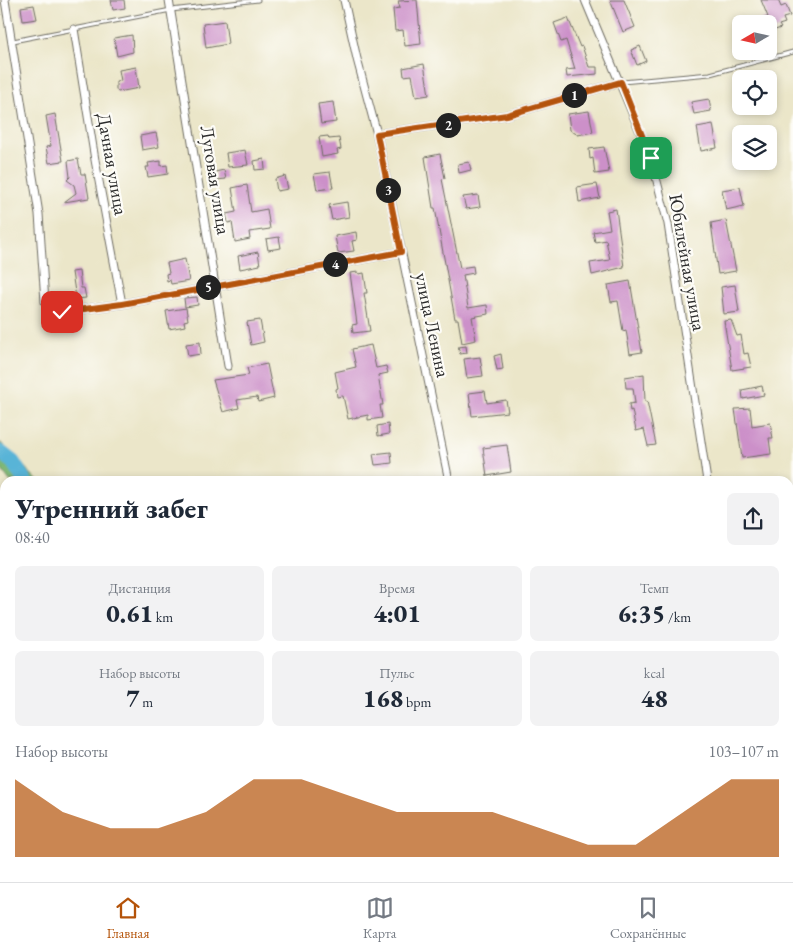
<!DOCTYPE html>
<html lang="ru">
<head>
<meta charset="utf-8">
<style>
	body { margin:0; font-family:"EB Garamond",serif; background:#f2f2f3; color:#1f2937; height:100vh; display:flex; flex-direction:column; font-size:19px; white-space:nowrap }
	* { box-sizing:border-box; margin:0 }
	p { font-size:16px; color:#747a83 }
	.icon { flex:none; width:28px; height:28px; fill:none; stroke:currentColor; stroke-width:2; stroke-linecap:round; stroke-linejoin:round }
	.map { position:relative; flex:1; overflow:hidden }
	.drawer { position:absolute; left:0px; top:476px; width:794px; height:406px; display:flex; flex-direction:column; background:#fff; border-radius:15px 15px 0 0; box-shadow:0 2px 8px #0003 }
	.drawer>* { flex:none }
	.needle { width:32px; rotate:261deg }
	.buttons { position:absolute; left:732px; top:15px; display:grid; gap:10px }
	.buttons a { display:grid; place-items:center; width:45px; height:45px; border-radius:8px; background:#fff; box-shadow:0 2px 8px #0003; font-size:25px }
	.pin { position:absolute; display:grid; place-items:center; width:42px; height:42px; color:#fff; margin:-21px; border-radius:10px; box-shadow:0 2px 8px #0006 }
	.km { position:absolute; width:25px; height:25px; margin:-12px; border-radius:50%; background:#222; color:#fff; font-size:14px; line-height:25px; text-align:center }
	.round { display:grid; place-items:center; flex:none; width:52px; height:52px; border-radius:8px; background:#f2f2f3 }
	.overview { display:flex; align-items:center; justify-content:space-between; height:85px; padding:0 15px }
	h1 { font-size:28px; font-weight:800; line-height:38px }
	.figures { display:grid; grid-template-columns:repeat(3,1fr); gap:8px; height:85px; padding:5px 15px }
	.figures div { display:grid; align-content:center; border-radius:8px; background:#f2f2f3; text-align:center }
	.figures b { font-size:25px; font-weight:800 }
	.figures small { font-size:14px; font-weight:400 }
	.figures p { font-size:14px }
	.chart { height:140px; padding:10px 15px }
	.chart p { display:flex; justify-content:space-between }
	.chart svg { width:100%; height:90px; margin-top:5px; fill:#b45309; opacity:.7 }
	.tab-bar { display:flex; justify-content:space-around; align-items:center; height:70px; border-top:1px solid #e0e1e3; background:#fff; font-size:14px; color:#747a83 }
	.tab-bar a { display:grid; justify-items:center; gap:2px }
	.tab-bar .current { color:#b45309 }
	.map>svg:first-child { display:block }
</style>
</head>
<body>
<div class="map">
<svg width="793" height="882" viewBox="0 0 793 882">
	<rect width="100%" height="100%" fill="#fdfcf7"/>
	<filter id="ink" filterUnits="userSpaceOnUse"><feTurbulence type="fractalNoise" baseFrequency=".02" numOctaves="2"/><feDisplacementMap in="SourceGraphic" scale="10" xChannelSelector="R" yChannelSelector="G"/><feConvolveMatrix kernelMatrix="1 2 1 2 8 2 1 2 1" color-interpolation-filters="sRGB"/></filter>
	<filter id="wash" filterUnits="userSpaceOnUse"><feTurbulence type="fractalNoise" baseFrequency=".0096" numOctaves="4" result="noise"/><feDisplacementMap in="SourceGraphic" scale="20" xChannelSelector="R" yChannelSelector="G"/><feGaussianBlur stdDeviation="1.12" result="paint"/><feColorMatrix in="noise" values="0 0 0 0 0 0 0 0 0 0 0 0 0 0 0 0 0 1.4 0 .05"/><feComposite in="paint" operator="in"/></filter>
	<g filter="url(#wash)">
		<rect width="100%" height="100%" fill="#ebe6c9"/>
		<path fill="#7bb572" stroke="#53704e" d="M0,442L38,481H10L0,468Z
			M0,669L5,679V746L4,741L0,743Z
			M5,759V839L0,838V761Z
			M328,878H383L381,882H376Z"/>
		<g fill="none" stroke-linecap="round" stroke-linejoin="round">
			<path stroke="#59b4d7" stroke-width="15" d="M0,452L13,462L25,481
				M183,878L184,882
				M239,878L243,882
				M209,882L216,878"/>
		</g>
		<g id="blocks">
			<path fill="#cc90c9" d="M111,0H124L125,8L113,10Z
				M417,0L421,44L405,46L403,30L395,31L393,9L400,8L398,1Z
				M610,0H624L635,27L623,32Z
				M761,0H778L781,7L786,5L790,16L783,18L785,23L779,25L781,28L769,32V24H751L768,17Z
				M34,5L37,19L23,21L21,7Z
				M568,18L580,47L582,46L589,67H597V74L567,77L566,70L575,69L566,40L561,42L554,23Z
				M225,21L228,44L206,48L203,24Z
				M132,35L133,52L117,56L114,38Z
				M640,46L646,61L637,65L631,50Z
				M424,64L429,95L416,97L412,75L404,76L403,68Z
				M136,67L139,88L118,92L116,89V82L121,81L119,70Z
				M709,99L711,111L694,114L691,102Z
				M333,102L336,122L321,124L318,104Z
				M589,111L593,132L578,135L570,130L568,114Z
				M55,114L63,161L49,163L46,147L51,146L46,116Z
				M713,124L717,148L701,151L697,127Z
				M156,133L159,147L142,150L140,136Z
				M328,136L329,139L339,138L341,149L337,150L338,154L322,157L319,137Z
				M604,147L609,172L595,174L593,158L590,159L589,149Z
				M245,150L248,165L228,167L226,153Z
				M440,154L445,178L442,179L460,268L473,266L474,273L463,275L468,308L487,305L488,314L472,317L476,340L462,343L458,319H455L435,208H433L425,157Z
				M78,159L81,174H85L89,198L64,202L76,193L74,185L67,180L70,177L68,161Z
				M264,159L265,169L255,170L254,161Z
				M161,161V166L167,165L168,174L148,177L146,167H149L148,163Z
				M469,162L471,170L459,173L458,164Z
				M224,170L226,179L216,180L215,172Z
				M330,172L333,188L317,190L314,174Z
				M285,176L288,189L277,191L275,179Z
				M597,184L600,198L579,202L577,187Z
				M247,185L251,212L267,209L270,229L249,232L250,239L235,242L232,222L228,223L226,214L236,212L232,188Z
				M740,187L744,206L726,210L722,190Z
				M478,195L480,207L466,209L463,197Z
				M347,202L349,217L332,220L329,205Z
				M616,209L624,267L592,275L590,263L610,260L606,240L595,242L593,232L610,229L607,211Z
				M726,220L736,271L718,274L711,223Z
				M356,232L357,240L352,241L354,251L338,253L335,236Z
				M279,237L281,248L268,250L266,239Z
				M258,252L260,265L240,269L238,256Z
				M185,259L189,281L171,284L170,280L167,281L166,274L169,273L167,263Z
				M79,271L81,288H84L86,298L76,299L72,272Z
				M358,272L359,274L364,273L367,293H364L370,331L353,333L352,325L357,324L350,273Z
				M630,281L642,352L630,354L626,330L623,331L618,301L611,302L608,285Z
				M735,285L739,312L724,314L721,287Z
				M197,297L198,305L185,307L184,298Z
				M186,308L188,320L184,321L185,326L169,329L166,311Z
				M260,320L264,342L251,345L247,322Z
				M731,320L737,336L741,335L744,354L748,353L751,367L732,370L724,321Z
				M200,342L201,354L188,356L186,344Z
				M371,345L376,368L386,366L388,373L378,375L383,405H380L382,418L368,420V415L348,419L343,396L337,397L336,389L338,388L335,372L356,367L352,349Z
				M466,346L467,353L460,354L458,347Z
				M501,354L503,369L497,370L494,356Z
				M480,357L483,376L467,378L464,359Z
				M267,364L274,398L258,402L257,397L237,400L239,408L223,412L213,380L249,375L247,368Z
				M644,374L645,402L647,401L656,445L648,446L644,429L636,431L632,410L630,411L629,404L635,403L633,388H626L625,377Z
				M762,386L764,395L743,399L742,390Z
				M485,391L487,403L506,400L508,412L472,416L469,393Z
				M750,408L752,426L770,423L773,438H769L771,454L742,458L735,409Z
				M388,424L389,434L378,436L377,426Z
				M507,445L511,472L487,476L483,448Z
				M391,452L392,463L375,465L373,454Z"/>
		</g>
	</g>
	<g filter="url(#ink)">
		<use href="#blocks" fill-opacity="0" stroke="#6e6c62" stroke-width="1"/>
		<g fill="none" stroke-linecap="round" stroke-linejoin="round">
			<g stroke="#6e6c62" stroke-width="5">
				<path id="lane" d="M13,41L171,10L258,0
					M622,82L710,74L793,52
					M789,681L793,680"/>
			</g>
			<g stroke="#6e6c62" stroke-width="9">
				<path id="street" d="M5,0L39,214L45,302L52,310L62,312L122,304L401,252
					M169,0L228,366
					M344,0L357,59L377,134L449,481
					M585,0L651,158L668,224L707,481
					M74,29L95,160L122,304
					M377,134L507,115L621,82
					M511,878V882
					M775,878L776,882"/>
			</g>
			<use href="#lane" stroke="#fff" stroke-width="3"/>
			<use href="#street" stroke="#fff" stroke-width="7"/>
		</g>
	</g>
	<g fill="none" stroke-linecap="round" stroke-linejoin="round" filter="url(#ink)">
		<g stroke="#fff" stroke-width="10">
			<path id="route" d="M62,312L122,304L401,252L377,134L507,115L621,82L651,158"/>
		</g>
		<use href="#route" stroke="#b45309" stroke-width="6"/>
	</g>
	<g text-anchor="middle" stroke-width="4.5" stroke-linejoin="round" paint-order="stroke">
		<g font-size="19" fill="#2b2b2b" stroke="#fdfcf7">
			<text transform="translate(113 164) rotate(80)" y="7">Дачная улица</text>
			<text transform="translate(216 180) rotate(81)" y="7">Луговая улица</text>
			<text transform="translate(688 262) rotate(80)" y="7">Юбилейная улица</text>
			<text transform="translate(433 325) rotate(78)" y="7">улица Ленина</text>
		</g>
	</g>
</svg>
<div class="buttons">
<a><svg class="needle" viewBox="-14 -14 28 28"><path d="M0-13l5 13h-10z" fill="#e53935"/><path d="M0 13l5-13h-10z" fill="#747a83"/></svg></a>
<a><svg class="icon" aria-label="locate" viewBox="0 0 24 24"><circle cx="12" cy="12" r="6"/><path d="M12 2v4M12 18v4M2 12h4M18 12h4"/></svg></a>
<a><svg class="icon" aria-label="layers" viewBox="0 0 24 24"><path d="M12 4l9 5-9 5-9-5zM3 14l9 5 9-5"/></svg></a>
</div>
<div class="pin" style="left:651px;top:158px;background:#1e9e55"><svg class="icon" aria-label="arrive" viewBox="0 0 24 24"><path d="M6 21V4h12l-3 4 3 4H6"/></svg></div>
<div class="pin" style="left:62px;top:312px;background:#d93025"><svg class="icon" aria-label="check" viewBox="0 0 24 24"><path d="M5 12l5 5 9-10"/></svg></div>
<b class="km" style="left:574px;top:95px">1</b>
<b class="km" style="left:448px;top:125px">2</b>
<b class="km" style="left:388px;top:190px">3</b>
<b class="km" style="left:335px;top:264px">4</b>
<b class="km" style="left:208px;top:287px">5</b>
<section class="drawer">
<div class="overview"><div><h1>Утренний забег</h1><p>08:40</p></div><a class="round"><svg class="icon" aria-label="share" viewBox="0 0 24 24"><path d="M12 15V3M7 8l5-5 5 5M5 13v7h14v-7"/></svg></a></div>
<div class="figures">
<div><p>Дистанция</p><b>0.61<small> km</small></b></div>
<div><p>Время</p><b>4:01</b></div>
<div><p>Темп</p><b>6:35<small> /km</small></b></div>
</div>
<div class="figures">
<div><p>Набор высоты</p><b>7<small> m</small></b></div>
<div><p>Пульс</p><b>168<small> bpm</small></b></div>
<div><p>kcal</p><b>48</b></div>
</div>
<div class="chart"><p><span>Набор высоты</span>103–107 m</p>
<svg viewBox="0 0 160 44" preserveAspectRatio="none"><path d="M0 44V6L10 22L20 30L30 30L40 22L50 6L60 6L70 14L80 22L90 22L100 22L110 30L120 38L130 38L140 22L150 6L160 6V44z"/></svg>
</div>
</section>
</div>
<nav class="tab-bar">
<a class="current"><svg class="icon" aria-label="home" viewBox="0 0 24 24"><path d="M3 11l9-7 9 7M6 9v11h12V9"/></svg>Главная</a>
<a><svg class="icon" aria-label="map" viewBox="0 0 24 24"><path d="M3 6l6-2 6 2 6-2v14l-6 2-6-2-6 2zM9 4v14M15 6v14"/></svg>Карта</a>
<a><svg class="icon" aria-label="saved" viewBox="0 0 24 24"><path d="M7 4h10v16l-5-4-5 4z"/></svg>Сохранённые</a>
</nav>
</body>
</html>
